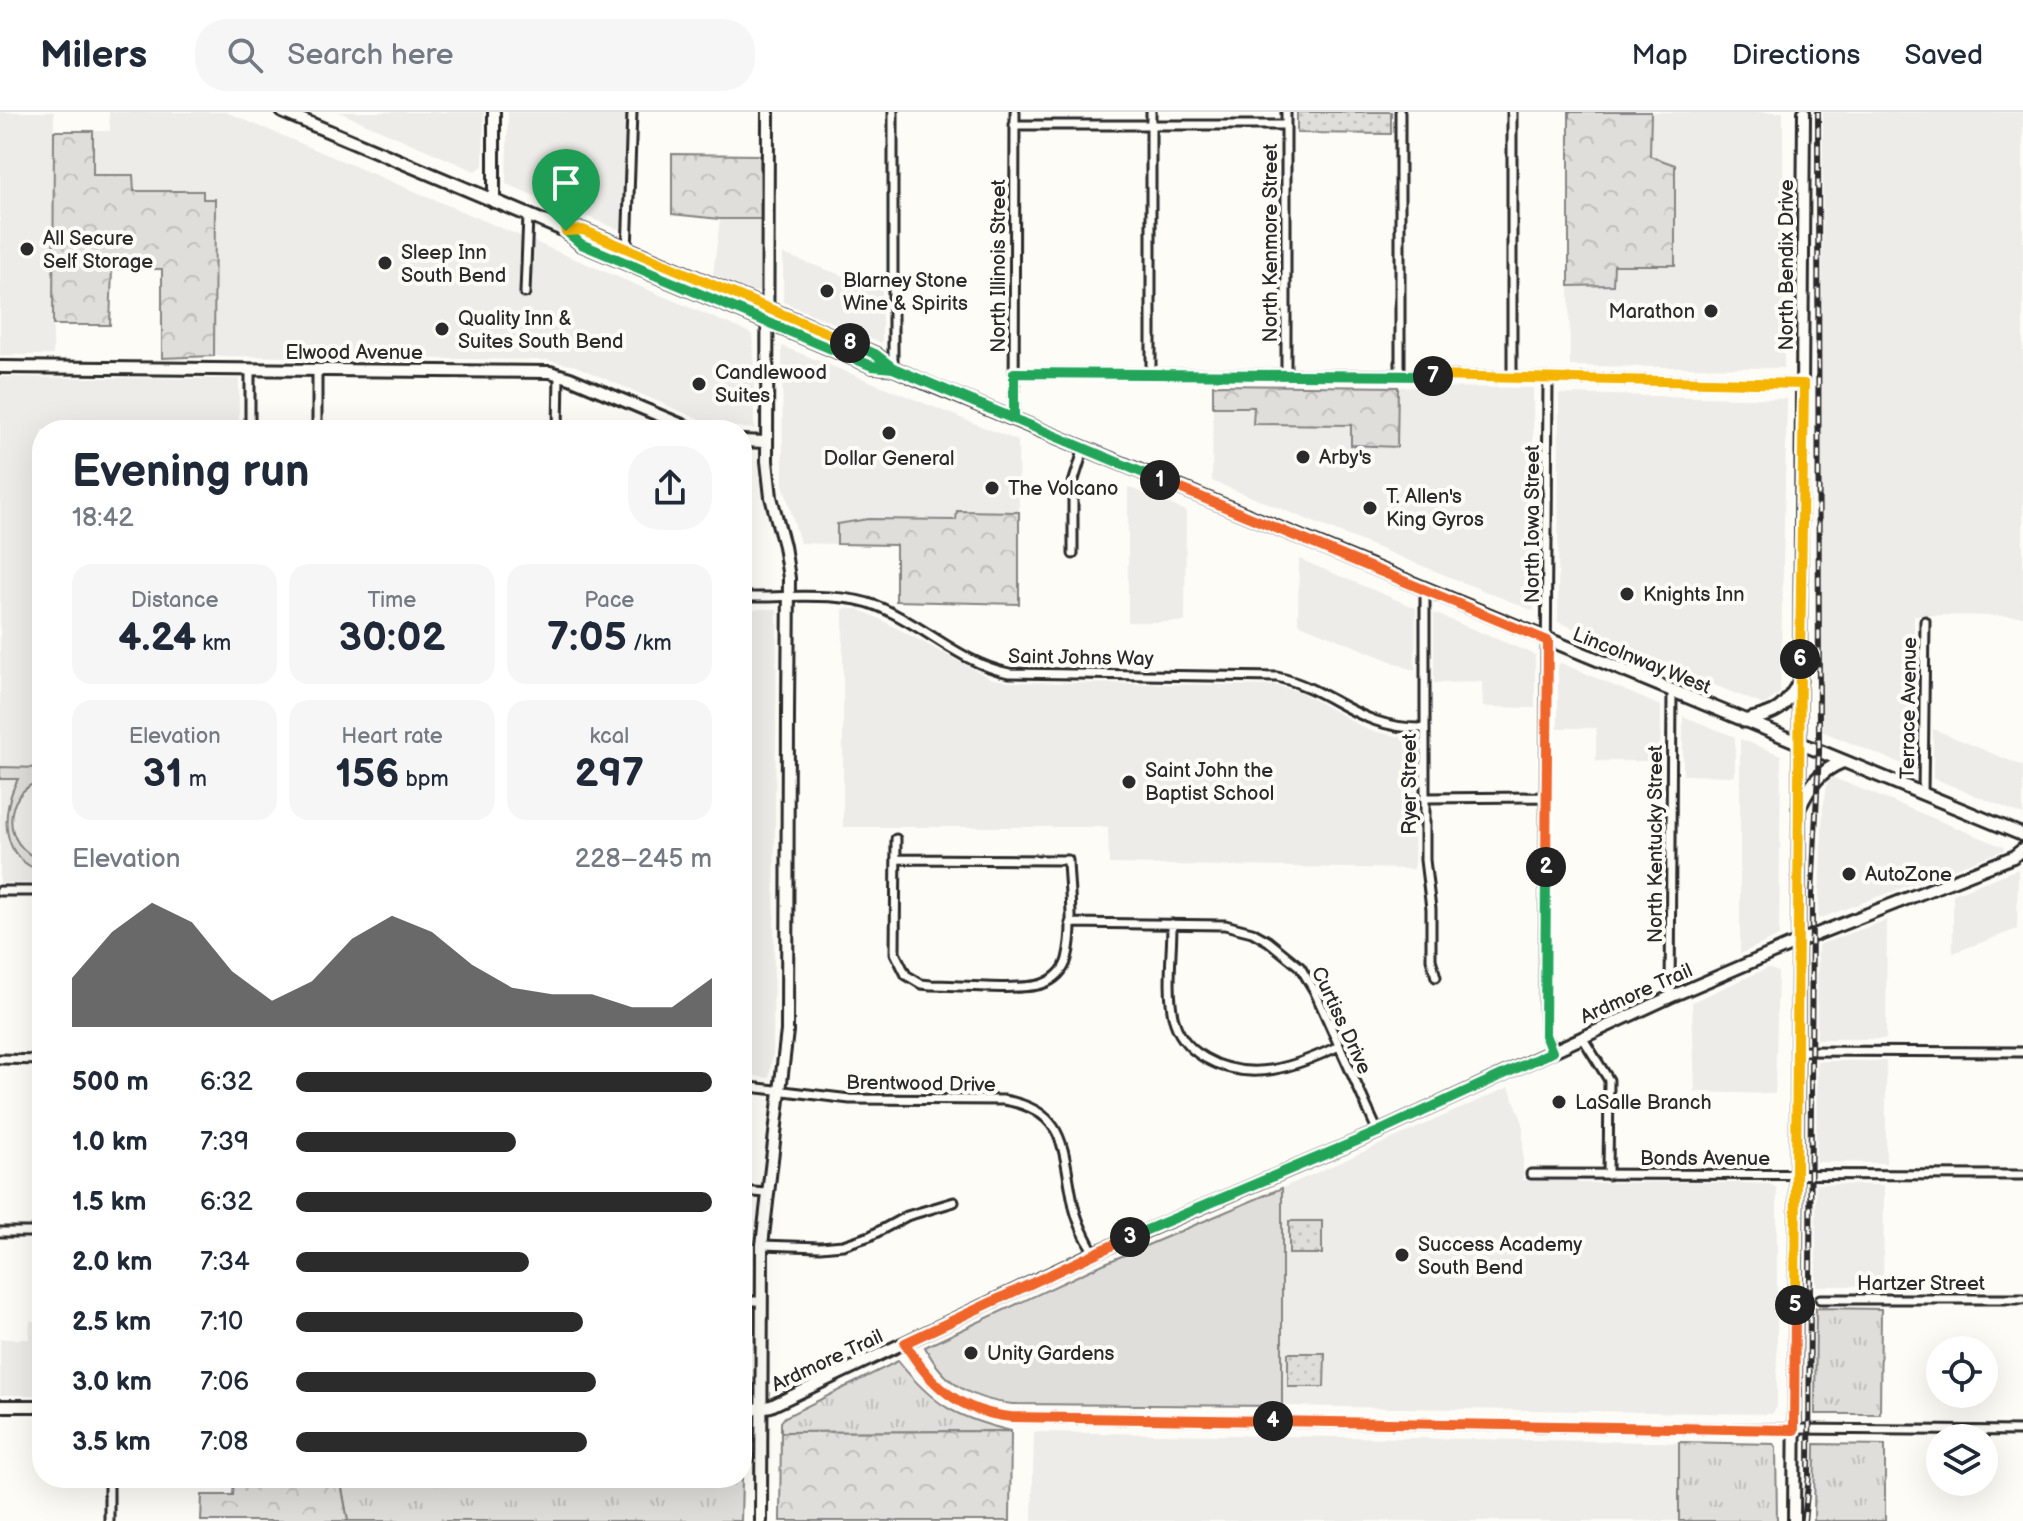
<!DOCTYPE html>
<html lang="en">
<head>
<meta charset="utf-8">
<style>
	body { margin:0; font-family:"Balsamiq Sans",sans-serif; background:#f6f6f7; color:#1f2937; height:100vh; display:flex; flex-direction:column; font-size:30px; white-space:nowrap }
	* { box-sizing:border-box; margin:0 }
	p { font-size:26px; color:#747a83 }
	.icon { flex:none; width:44px; height:44px; fill:none; stroke:currentColor; stroke-width:2; stroke-linecap:round; stroke-linejoin:round }
	.map { position:relative; flex:1; overflow:hidden }
	.drawer { position:absolute; left:32px; top:308px; width:720px; height:1068px; display:flex; flex-direction:column; background:#fff; border-radius:32px; box-shadow:0 8px 32px #0002 }
	.drawer>* { flex:none }
	.controls { position:absolute; left:1926px; top:1224px; display:grid; gap:16px }
	.controls a { display:grid; place-items:center; width:72px; height:72px; border-radius:50%; background:#fff; box-shadow:0 8px 32px #0002; font-size:40px }
	.pin { position:absolute; display:grid; place-items:center; width:68px; height:68px; color:#fff; margin:-82px -34px; border-radius:50% 50% 50% 0; rotate:-45deg; box-shadow:0 0 8px #0007 }
	.pin .icon { rotate:45deg }
	.km { position:absolute; width:40px; height:40px; margin:-20px; border-radius:50%; background:#222; color:#fff; font-size:22px; line-height:40px; text-align:center }
	.round { display:grid; place-items:center; flex:none; width:84px; height:84px; border-radius:32px; background:#f6f6f7 }
	.head { display:flex; align-items:center; justify-content:space-between; height:136px; padding:0 40px }
	h1 { font-size:44px; font-weight:600; line-height:60px }
	.metrics { display:grid; grid-template-columns:repeat(3,1fr); gap:12px; height:136px; padding:8px 40px }
	.metrics div { display:grid; align-content:center; border-radius:20px; background:#f6f6f7; text-align:center }
	.metrics b { font-size:40px; font-weight:600 }
	.metrics small { font-size:22px; font-weight:400 }
	.metrics p { font-size:22px }
	.chart { height:224px; padding:16px 40px }
	.chart p { display:flex; justify-content:space-between }
	.chart svg { width:100%; height:144px; margin-top:8px; fill:#2b2b2b; opacity:.7 }
	ul { padding:0 40px; list-style:none; font-size:26px }
	li { display:grid; grid-template-columns:128px 96px 1fr; align-items:center; height:60px }
	li i { height:20px; border-radius:10px; background:#2b2b2b }
	header { display:flex; align-items:center; gap:48px; box-sizing:border-box; height:112px; padding:0 40px; background:#fff; border-bottom:2px solid #e0e1e3 }
	header strong { font-size:38px }
	nav { display:flex; gap:44px; margin-inline-start:auto; font-size:28px }
	.search { width:560px; height:72px; background:#f6f6f7; display:flex; align-items:center; gap:20px; box-sizing:border-box; padding:0 28px; border-radius:32px; color:#747a83; font-size:30px }
	.map>svg:first-child { display:block }
</style>
</head>
<body>
<header>
<strong>Milers</strong>
<div class="search"><svg class="icon" aria-label="search" viewBox="0 0 24 24"><circle cx="10" cy="10" r="6"/><path d="M15 15l6 6"/></svg>Search here</div>
<nav><a>Map</a><a>Directions</a><a>Saved</a></nav>
</header>
<div class="map">
<svg width="2023" height="1409" viewBox="0 0 2023 1409">
	<defs>
		<pattern id="grass-tufts" width="24" height="20" patternUnits="userSpaceOnUse" patternTransform="scale(2)"><rect width="24" height="20" fill="#dfdeda"/><path d="M3 7l-1-3M5 7V3M7 7l1-3M15 17l-1-3M17 17v-4M19 17l1-3" fill="none" stroke="#c0bfbb"/></pattern>
		<pattern id="forest-crowns" width="20" height="18" patternUnits="userSpaceOnUse" patternTransform="scale(2)"><rect width="20" height="18" fill="#dfdeda"/><path d="M2 6a3 3 0 1 1 6 0M12 15a3 3 0 1 1 6 0" fill="none" stroke="#c0bfbb"/></pattern>
		<pattern id="park-dots" width="8" height="8" patternUnits="userSpaceOnUse" patternTransform="scale(2)"><rect width="8" height="8" fill="#dfdeda"/><path d="M2 2h.1M6 6h.1" fill="none" stroke="#c0bfbb" stroke-width="1.8" stroke-linecap="round"/></pattern>
	</defs>
	<rect width="100%" height="100%" fill="#fdfcf7"/>
	<filter id="ink" filterUnits="userSpaceOnUse"><feTurbulence type="fractalNoise" baseFrequency=".0125" numOctaves="2"/><feDisplacementMap in="SourceGraphic" scale="16" xChannelSelector="R" yChannelSelector="G"/><feConvolveMatrix kernelMatrix="1 2 1 2 8 2 1 2 1" color-interpolation-filters="sRGB"/></filter>
	<g filter="url(#ink)">
		<path fill="#edece8" d="M0,0H54L53,243H0Z
			M109,0H226L748,220L752,223L754,243V317L710,312L576,254L546,248L214,244L215,87H203L202,79H133V63H93V19H110Z
			M339,0H484L483,54L475,59Z
			M508,0H628L627,48L620,118L506,72Z
			M1651,0H1783L1784,256L1570,254L1569,174L1613,173V153L1650,45Z
			M1823,0H2023V504L1914,503V652L1912,656L1821,619Z
			M720,107H761V175L758,180H752L713,162Z
			M783,142L882,178V231L783,190Z
			M782,234L1018,329L1019,400L958,399L957,408L868,407L838,411L837,432L800,431L783,372Z
			M0,265L239,267V318H42V771H0Z
			M1398,275L1533,276L1534,499L1212,369L1213,295H1254V312L1351,313L1396,335Z
			M1559,282L1787,287L1780,581L1764,593L1558,510Z
			M1128,375L1186,399L1185,510H1128Z
			M1299,447L1416,496L1415,559L1298,511Z
			M742,497H777L773,941L769,966L742,962Z
			M843,497H858L876,505L990,566L1009,570L1278,574L1300,580L1368,618L1396,624L1416,625L1414,757L1109,752L1108,715H843Z
			M1434,501L1535,543V596L1483,595L1482,570L1434,571Z
			M1561,551L1661,594L1660,649H1596V616H1558V553Z
			M1683,604L1735,625V664L1683,663Z
			M1933,617L2023,654V703L1933,666Z
			M1740,627L1781,643L1779,824L1740,842Z
			M1829,664L2004,735V738L1818,807L1823,696Z
			M2018,757L2017,817L1953,841V782Z
			M1887,808L1886,927H1817L1818,833Z
			M1768,856L1778,860L1775,982L1695,980L1692,890Z
			M1817,949H1886V1051L1816,1050Z
			M1509,975L1523,1011V1068L1578,1069L1579,1071L1696,1070L1770,1072L1777,1076V1295L1772,1302L1282,1294V1076Z
			M1816,1072L1884,1073L1883,1174H1816Z
			M30,1209H42V1283H0V1227H29Z
			M1034,1320L1774,1332L1776,1335L1777,1409H1032Z"/>
		<path fill="url(#grass-tufts)" stroke="#858482" stroke-width="2" d="M1816,1196L1881,1197L1880,1302H1815Z
			M898,1249C934,1294 955,1305 1011,1319L781,1320V1310L785,1305Z
			M1679,1330L1774,1332L1776,1335L1777,1409H1679Z
			M1815,1332L1885,1333V1409H1814Z
			M340,1366H742L741,1409H348Z"/>
		<path fill="url(#forest-crowns)" stroke="#858482" stroke-width="2" d="M1569,0H1651L1650,44L1675,53V153H1614L1613,173L1569,174Z
			M54,19H93V63H133L134,79H203V87H215L214,244L162,246V157H112L110,213H53Z
			M672,42L760,43L761,107H720L672,102Z
			M1213,273L1398,275L1397,335L1351,333V313L1253,312L1254,295H1213Z
			M957,399L1019,400V492L896,489V433L837,432V412L868,407L956,408Z
			M1011,1319L1010,1409H780L781,1320Z
			M234,1366H340L348,1409H201L202,1383H233Z"/>
		<path fill="url(#park-dots)" stroke="#858482" stroke-width="2" d="M1297,0H1391V22L1297,21Z
			M1289,1109H1322V1142H1289Z
			M1288,1241H1325L1324,1275H1288Z"/>
		<path fill="#dfdeda" stroke="#858482" stroke-width="2" d="M0,655L42,656V668C1,681 1,735 42,748V759C0,747 0,700 18,667H0Z
			M1282,1076V1294L1012,1292C971,1287 944,1272 925,1235L1103,1152Z"/>
		<g fill="none" stroke-linecap="round" stroke-linejoin="round">
			<g stroke="#2b2b2b" stroke-width="13">
				<path id="street" d="M893,0V256
					M1286,0V262
					M1400,0V263
					M1512,0V265
					M1014,13H1286
					M627,140L632,0
					M525,181L528,104
					M1014,261L1400,263L1804,272
					M1151,261V0
					M1548,266L1544,891L1545,923L1552,940
					M1014,307L1015,0
					M250,318V257
					M317,318V257
					M558,318L559,262
					M1073,442V371L1084,336
					M1425,478V748L1431,797V847L1436,865
					M742,485C782,486 840,479 877,494C923,512 960,551 1009,561L1277,565C1335,578 1358,618 1425,616
					M1923,683L1925,509
					M1424,686L1546,685
					M896,727L895,841L906,863L921,872L931,873C957,873 1020,879 1042,872C1054,868 1064,859 1067,847C1075,816 1069,779 1068,748L896,747
					M0,779H42
					M1070,811L1225,813L1252,820L1268,829L1300,855L1314,878L1378,1020
					M1172,812C1172,841 1167,875 1173,904C1177,923 1188,936 1205,946C1250,972 1295,955 1339,934
					M1670,885L1672,580
					M1582,925L1609,968L1608,1063
					M1796,939L2023,940
					M0,947L42,948
					M742,974L850,987L1004,988C1068,999 1062,1039 1073,1090C1076,1108 1085,1125 1094,1141
					M1531,1062L2023,1063
					M742,1079L766,1081
					M0,1120H42
					M762,1133L820,1135L843,1133L870,1124L907,1104L954,1090
					M1820,1187H2023
					M742,1189H761
					M905,1231C930,1274 961,1300 1011,1305L1669,1316L2023,1319
					M109,1409V1366"/>
			</g>
			<g stroke="#2b2b2b" stroke-width="16">
				<path id="secondary" d="M494,90V0
					M0,255L550,260L570,266L694,318
					M742,329L766,330
					M0,1294H42
					M742,1299L771,1294L1094,1141L1378,1020L1670,885L1812,824L2013,745L2023,737
					M761,1409L762,1133L787,919L788,602L789,466L784,434L771,385L767,349L768,0
					M1794,1409C1794,939 1804,470 1804,0"/>
			</g>
			<g stroke="#2b2b2b" stroke-width="17">
				<path id="primary" d="M283,0L566,119L581,132L872,254L893,256
					M566,119L583,118L612,130L875,242L893,256L931,273L2023,723
					M1744,609C1778,600 1782,600 1800,569
					M1799,696C1810,674 1819,659 1842,650"/>
			</g>
			<use href="#street" stroke="#fdfcf7" stroke-width="7"/>
			<use href="#secondary" stroke="#fdfcf7" stroke-width="10"/>
			<use href="#primary" stroke="#fdfcf7" stroke-width="11"/>
			<g stroke="#2b2b2b" stroke-width="6">
				<path id="rail" d="M1804,1409L1809,1364L1812,783L1819,640L1818,0"/>
			</g>
			<use href="#rail" stroke="#fdfcf7" stroke-width="3" stroke-dasharray="9" stroke-linecap="butt"/>
		</g>
	</g>
	<g fill="none" stroke-linecap="round" stroke-linejoin="round" filter="url(#ink)">
		<g stroke="#fff" stroke-width="16">
			<path id="split-1" d="M566,119L581,132L872,254L893,256L1160,368"/>
		</g>
		<g stroke="#fff" stroke-width="16">
			<path id="split-2" d="M1160,368L1548,529L1546,755"/>
		</g>
		<g stroke="#fff" stroke-width="16">
			<path id="split-3" d="M1130,1125L1378,1020L1552,940L1545,923L1546,755"/>
		</g>
		<g stroke="#fff" stroke-width="16">
			<path id="split-4" d="M1130,1125L905,1231C930,1274 961,1300 1011,1305L1273,1309"/>
		</g>
		<g stroke="#fff" stroke-width="16">
			<path id="split-5" d="M1273,1309L1794,1318L1795,1193"/>
		</g>
		<g stroke="#fff" stroke-width="16">
			<path id="split-6" d="M1795,1193L1800,547"/>
		</g>
		<g stroke="#fff" stroke-width="16">
			<path id="split-7" d="M1433,264L1804,272L1800,547"/>
		</g>
		<g stroke="#fff" stroke-width="16">
			<path id="split-8" d="M850,231L875,242L893,256L1014,307V261L1433,264"/>
		</g>
		<g stroke="#fff" stroke-width="16">
			<path id="split-9" d="M566,119L583,118L850,231"/>
		</g>
		<use href="#split-1" stroke="#22a559" stroke-width="10"/>
		<use href="#split-2" stroke="#f0652b" stroke-width="10"/>
		<use href="#split-3" stroke="#22a559" stroke-width="10"/>
		<use href="#split-4" stroke="#f0652b" stroke-width="10"/>
		<use href="#split-5" stroke="#f0652b" stroke-width="10"/>
		<use href="#split-6" stroke="#f5b400" stroke-width="10"/>
		<use href="#split-7" stroke="#f5b400" stroke-width="10"/>
		<use href="#split-8" stroke="#22a559" stroke-width="10"/>
		<use href="#split-9" stroke="#f5b400" stroke-width="10"/>
	</g>
	<g fill="#2b2b2b" stroke="#fdfcf7" stroke-width="3">
		<circle cx="27" cy="137" r="8"/>
		<circle cx="385" cy="151" r="8"/>
		<circle cx="827" cy="179" r="8"/>
		<circle cx="1711" cy="199" r="8"/>
		<circle cx="442" cy="217" r="8"/>
		<circle cx="699" cy="272" r="8"/>
		<circle cx="889" cy="321" r="8"/>
		<circle cx="1303" cy="345" r="8"/>
		<circle cx="992" cy="376" r="8"/>
		<circle cx="1370" cy="396" r="8"/>
		<circle cx="1627" cy="482" r="8"/>
		<circle cx="1129" cy="670" r="8"/>
		<circle cx="1849" cy="762" r="8"/>
		<circle cx="1559" cy="990" r="8"/>
		<circle cx="1402" cy="1143" r="8"/>
		<circle cx="971" cy="1241" r="8"/>
	</g>
	<g text-anchor="middle" stroke-width="8" stroke-linejoin="round" paint-order="stroke">
		<g font-size="20" fill="#2b2b2b" stroke="#fdfcf7" text-anchor="start">
			<text x="43" y="133">All Secure<tspan x="43" dy="23">Self Storage</tspan></text>
			<text x="401" y="147">Sleep Inn<tspan x="401" dy="23">South Bend</tspan></text>
			<text x="843" y="175">Blarney Stone<tspan x="843" dy="23">Wine &amp; Spirits</tspan></text>
			<text x="1695" y="206" text-anchor="end">Marathon</text>
			<text x="458" y="213">Quality Inn &amp;<tspan x="458" dy="23">Suites South Bend</tspan></text>
			<text x="715" y="267">Candlewood<tspan x="715" dy="23">Suites</tspan></text>
			<text x="1319" y="352">Arby's</text>
			<text x="889" y="353" text-anchor="middle">Dollar General</text>
			<text x="1008" y="383">The Volcano</text>
			<text x="1386" y="391">T. Allen's<tspan x="1386" dy="23">King Gyros</tspan></text>
			<text x="1643" y="489">Knights Inn</text>
			<text x="1145" y="665">Saint John the<tspan x="1145" dy="23">Baptist School</tspan></text>
			<text x="1865" y="769">AutoZone</text>
			<text x="1575" y="997">LaSalle Branch</text>
			<text x="1418" y="1139">Success Academy<tspan x="1418" dy="23">South Bend</tspan></text>
			<text x="987" y="1248">Unity Gardens</text>
		</g>
		<g font-size="20" fill="#2b2b2b" stroke="#fdfcf7">
			<text transform="translate(1270 131) rotate(-90)" y="7">North Kenmore Street</text>
			<text transform="translate(1786 153) rotate(-90)" y="7">North Bendix Drive</text>
			<text transform="translate(998 154) rotate(-90)" y="7">North Illinois Street</text>
			<text x="354" y="247">Elwood Avenue</text>
			<text transform="translate(1532 412) rotate(-90)" y="7">North Iowa Street</text>
			<text transform="translate(1081 545) rotate(1)" y="7">Saint Johns Way</text>
			<text transform="translate(1642 548) rotate(22)" y="7">Lincolnway West</text>
			<text transform="translate(1908 596) rotate(-89)" y="7">Terrace Avenue</text>
			<text transform="translate(1409 672) rotate(-90)" y="7">Ryer Street</text>
			<text transform="translate(1655 732) rotate(-90)" y="7">North Kentucky Street</text>
			<text transform="translate(1636 881) rotate(-24)" y="7">Ardmore Trail</text>
			<text transform="translate(1342 908) rotate(65)" y="7">Curtiss Drive</text>
			<text transform="translate(921 971) rotate(1)" y="7">Brentwood Drive</text>
			<text x="1705" y="1053">Bonds Avenue</text>
			<text x="1921" y="1178">Hartzer Street</text>
			<text transform="translate(827 1248) rotate(-25)" y="7">Ardmore Trail</text>
		</g>
	</g>
</svg>
<div class="controls">
<a><svg class="icon" aria-label="locate" viewBox="0 0 24 24"><circle cx="12" cy="12" r="6"/><path d="M12 2v4M12 18v4M2 12h4M18 12h4"/></svg></a>
<a><svg class="icon" aria-label="layers" viewBox="0 0 24 24"><path d="M12 4l9 5-9 5-9-5zM3 14l9 5 9-5"/></svg></a>
</div>
<div class="pin" style="left:566px;top:119px;background:#1e9e55"><svg class="icon" aria-label="arrive" viewBox="0 0 24 24"><path d="M6 21V4h12l-3 4 3 4H6"/></svg></div>
<b class="km" style="left:1160px;top:368px">1</b>
<b class="km" style="left:1546px;top:755px">2</b>
<b class="km" style="left:1130px;top:1125px">3</b>
<b class="km" style="left:1273px;top:1309px">4</b>
<b class="km" style="left:1795px;top:1193px">5</b>
<b class="km" style="left:1800px;top:547px">6</b>
<b class="km" style="left:1433px;top:264px">7</b>
<b class="km" style="left:850px;top:231px">8</b>
<section class="drawer">
<div class="head"><div><h1>Evening run</h1><p>18:42</p></div><a class="round"><svg class="icon" aria-label="share" viewBox="0 0 24 24"><path d="M12 15V3M7 8l5-5 5 5M5 13v7h14v-7"/></svg></a></div>
<div class="metrics">
<div><p>Distance</p><b>4.24<small> km</small></b></div>
<div><p>Time</p><b>30:02</b></div>
<div><p>Pace</p><b>7:05<small> /km</small></b></div>
</div>
<div class="metrics">
<div><p>Elevation</p><b>31<small> m</small></b></div>
<div><p>Heart rate</p><b>156<small> bpm</small></b></div>
<div><p>kcal</p><b>297</b></div>
</div>
<div class="chart"><p><span>Elevation</span>228–245 m</p>
<svg viewBox="0 0 160 44" preserveAspectRatio="none"><path d="M0 44V29L10 15L20 6L30 12L40 27L50 36L60 30L70 17L80 10L90 15L100 25L110 32L120 34L130 34L140 38L150 38L160 29V44z"/></svg>
</div>
<ul>
<li><b>500 m</b>6:32<i style="width:100%"></i></li>
<li><b>1.0 km</b>7:39<i style="width:53%"></i></li>
<li><b>1.5 km</b>6:32<i style="width:100%"></i></li>
<li><b>2.0 km</b>7:34<i style="width:56%"></i></li>
<li><b>2.5 km</b>7:10<i style="width:69%"></i></li>
<li><b>3.0 km</b>7:06<i style="width:72%"></i></li>
<li><b>3.5 km</b>7:08<i style="width:70%"></i></li>
</ul>
</section>
</div>
</body>
</html>
